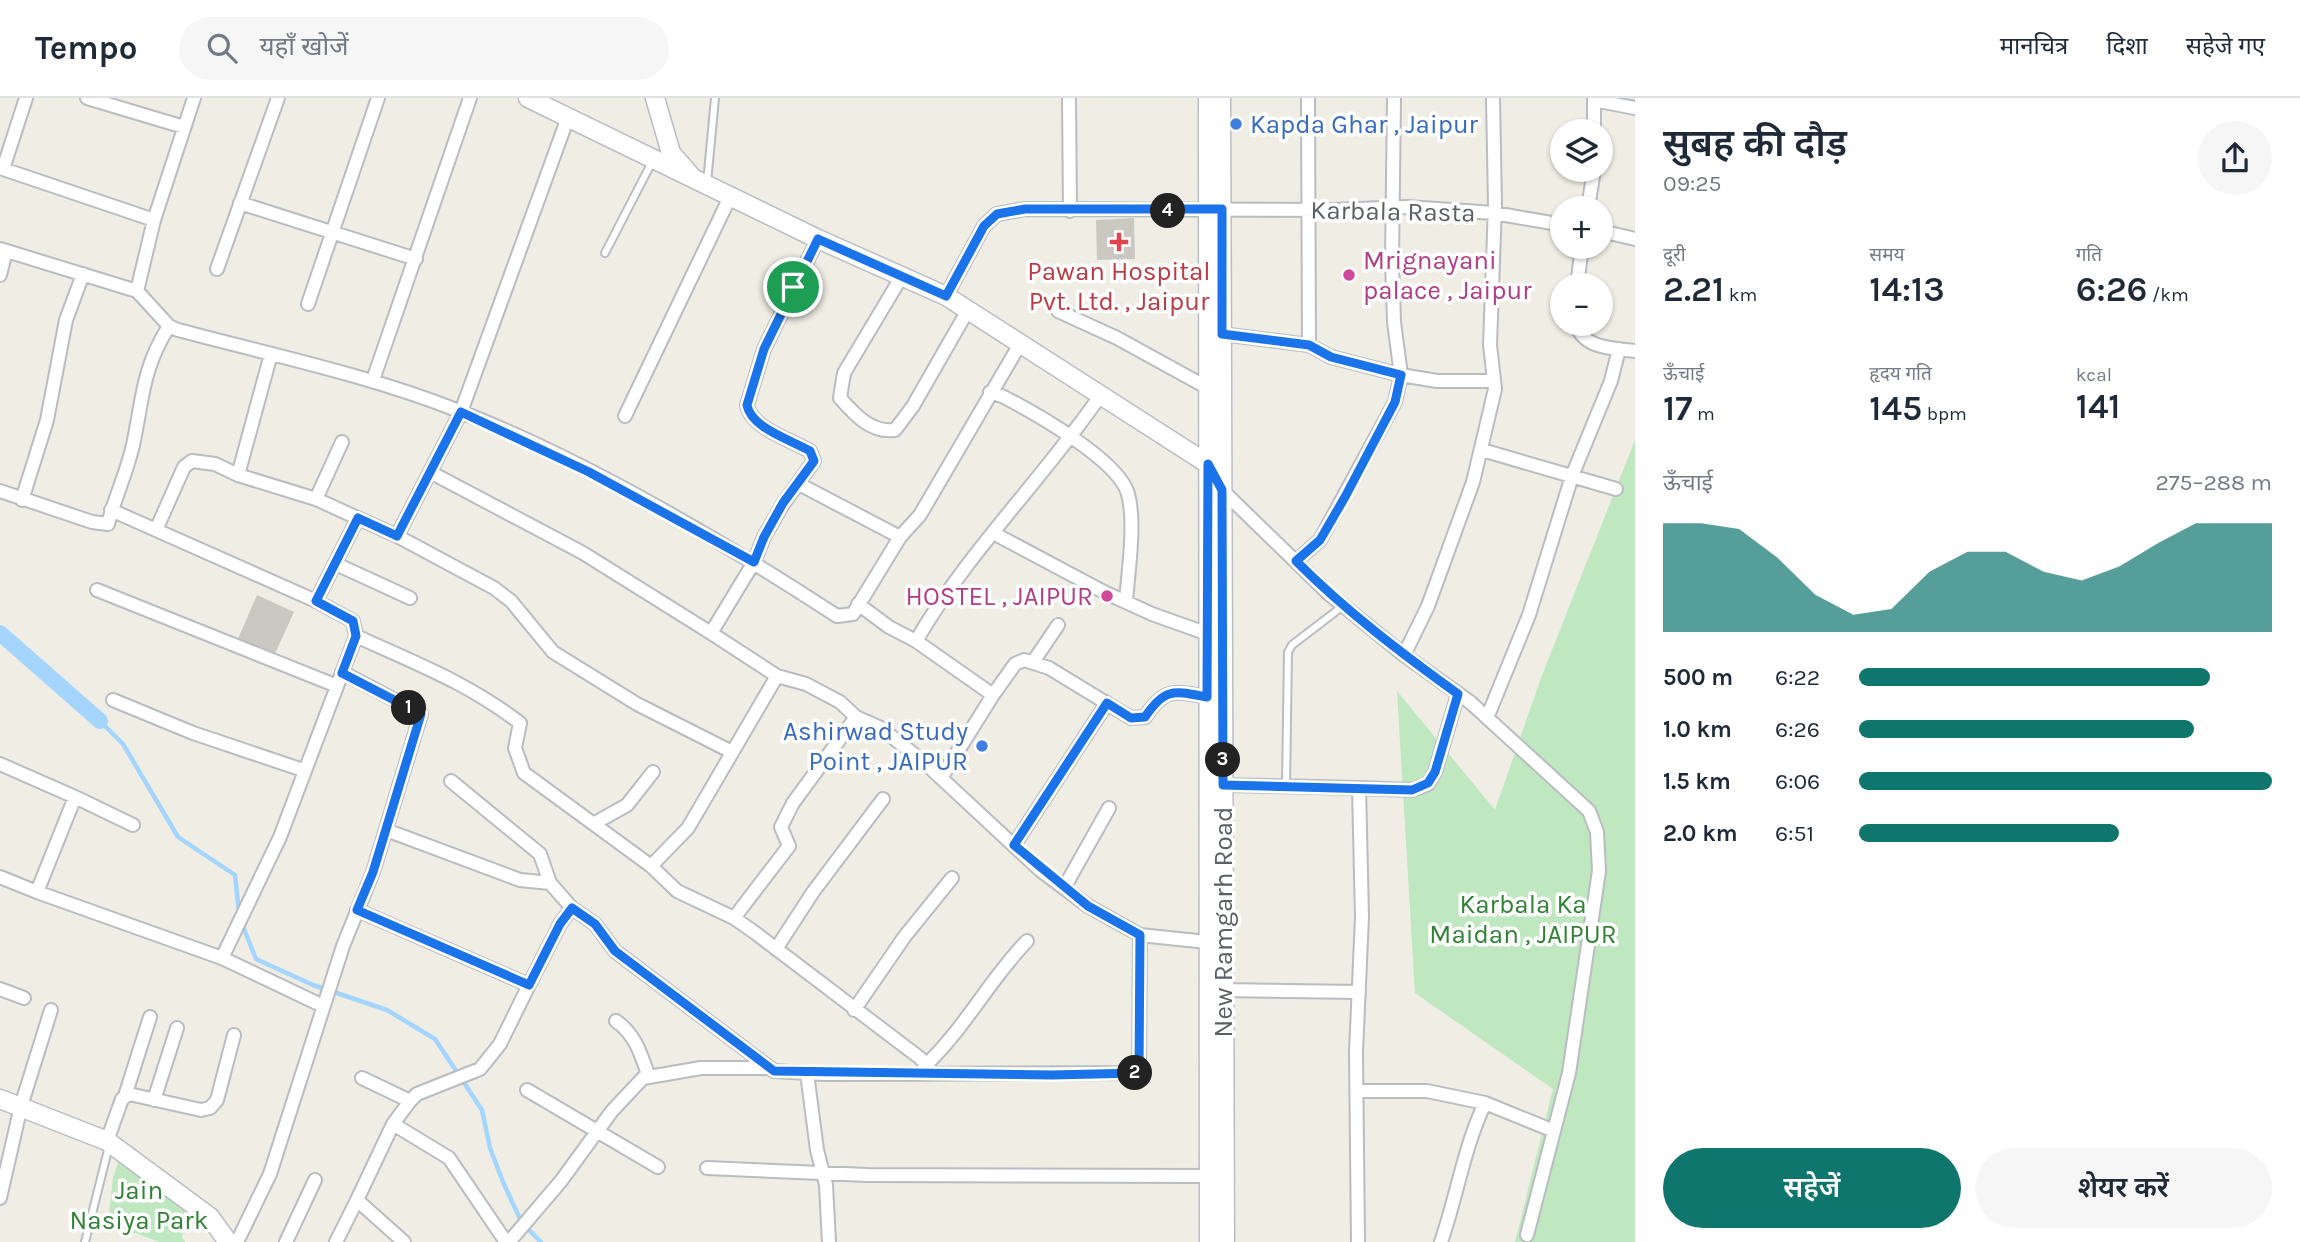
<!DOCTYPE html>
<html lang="hi">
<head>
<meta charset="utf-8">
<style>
	body { margin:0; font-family:Karla,"Noto Sans Devanagari",sans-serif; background:#f6f6f7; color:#1f2937; height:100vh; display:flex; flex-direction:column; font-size:26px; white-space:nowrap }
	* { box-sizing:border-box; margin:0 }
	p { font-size:23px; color:#747a83 }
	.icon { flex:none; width:38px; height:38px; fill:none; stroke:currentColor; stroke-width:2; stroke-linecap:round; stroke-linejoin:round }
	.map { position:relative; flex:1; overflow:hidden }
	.details { display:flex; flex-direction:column; background:#fff; width:665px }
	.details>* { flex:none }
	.controls { position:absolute; left:1550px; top:21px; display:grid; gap:14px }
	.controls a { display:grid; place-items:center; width:63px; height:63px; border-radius:50%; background:#fff; box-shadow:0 2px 5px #0004; font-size:35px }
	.pin { position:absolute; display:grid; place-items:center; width:60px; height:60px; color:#fff; margin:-30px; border:4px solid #fff; border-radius:50%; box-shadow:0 2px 7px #0007 }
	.km { position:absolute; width:35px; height:35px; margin:-18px; border-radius:50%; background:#222; color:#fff; font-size:19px; line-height:35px; text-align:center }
	.round { display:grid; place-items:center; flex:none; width:74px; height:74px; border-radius:37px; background:#f6f6f7 }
	.head { display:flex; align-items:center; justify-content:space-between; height:119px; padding:0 28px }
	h1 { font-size:38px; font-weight:600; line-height:52px }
	.figures { display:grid; grid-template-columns:repeat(3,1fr); gap:10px; height:119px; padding:7px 28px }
	.figures div { display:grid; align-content:center }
	.figures b { font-size:35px; font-weight:600 }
	.figures small { font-size:19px; font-weight:400 }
	.figures p { font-size:19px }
	.chart { height:196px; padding:14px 28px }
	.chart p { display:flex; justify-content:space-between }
	.chart svg { width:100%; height:126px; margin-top:7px; fill:#0f766e; opacity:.7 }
	.cta { display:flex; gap:14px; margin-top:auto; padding:14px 28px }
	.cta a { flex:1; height:80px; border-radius:42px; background:#0f766e; color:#fff; font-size:28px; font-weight:600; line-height:80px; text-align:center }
	.cta a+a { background:#f6f6f7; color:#1f2937 }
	ul { padding:0 28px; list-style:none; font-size:23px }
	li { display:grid; grid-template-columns:112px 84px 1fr; align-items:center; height:52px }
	li i { height:18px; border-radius:9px; background:#0f766e }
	header { display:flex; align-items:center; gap:42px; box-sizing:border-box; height:98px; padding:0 35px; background:#fff; border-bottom:2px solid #e0e1e3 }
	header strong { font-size:33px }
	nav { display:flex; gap:38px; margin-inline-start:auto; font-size:24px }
	.search { width:490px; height:63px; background:#f6f6f7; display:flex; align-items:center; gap:18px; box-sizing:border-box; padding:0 24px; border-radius:38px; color:#747a83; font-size:26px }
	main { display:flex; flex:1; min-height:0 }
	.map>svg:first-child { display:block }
</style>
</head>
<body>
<header>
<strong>Tempo</strong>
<div class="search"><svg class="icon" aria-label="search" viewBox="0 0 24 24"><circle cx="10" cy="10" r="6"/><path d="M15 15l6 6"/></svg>यहाँ खोजें</div>
<nav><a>मानचित्र</a><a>दिशा</a><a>सहेजे गए</a></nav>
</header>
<main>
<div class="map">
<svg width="1635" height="1144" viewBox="0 0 1635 1144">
	<rect width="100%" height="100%" fill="#efede4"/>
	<path fill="#bfe8c0" d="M1635,342V1144H1515L1553,991L1415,895L1397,593L1495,712L1541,580Z
		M121,1055L185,1107L182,1139L185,1144H159L108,1125L113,1080Z"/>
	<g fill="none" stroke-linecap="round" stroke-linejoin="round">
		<path stroke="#a4d5ff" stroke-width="4.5" d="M100,623L123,646L178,739L235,777L239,814
			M242,826L256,861L313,887L387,912L435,941L482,1012L490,1050L503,1084L522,1125L541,1144"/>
		<path stroke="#a4d5ff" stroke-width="16" d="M0,535L100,623"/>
	</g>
	<path fill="#cac8c1" d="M1134,120L1135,161L1097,162L1096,122Z
		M257,497L294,514L273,560L237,543Z"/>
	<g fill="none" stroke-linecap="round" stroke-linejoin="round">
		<g stroke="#b9bcc1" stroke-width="10">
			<path id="lane" d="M707,85L715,0
				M605,155L652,64
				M1286,688L1288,554L1292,547L1343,508
				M85,1144L109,1048"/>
		</g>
		<g stroke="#b9bcc1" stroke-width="16">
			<path id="street" d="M26,0L3,71L154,122
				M87,0L184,29
				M1069,0L1070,113
				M1308,0L1309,247
				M1594,0V33
				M1594,2L1635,10
				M240,105L416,161
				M1588,110L1594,72
				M1601,133L1635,141
				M818,141L764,251L747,307C751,330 791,342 810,353L814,363L783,406L764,439L754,464L711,535L777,578L806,586L840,604L856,619L881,630L926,666L1040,772L1088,808L1140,837
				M0,151L137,193L154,122L194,0
				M217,171L278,0
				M0,177L6,153
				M902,178L844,275L840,300C855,317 871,335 895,332L913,308L968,212
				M1577,187L1582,149
				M137,193L169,228L178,232C272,257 368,277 459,313C587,363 722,443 837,518L853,516L900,439L799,386
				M946,198L984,128L997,116L1025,111L1334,112L1408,109L1494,115L1563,127
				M308,206L378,0
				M1058,213L1117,240L1208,290
				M1576,226C1584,251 1611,250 1635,253
				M1222,236L1309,247L1331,259L1401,277L1437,283H1494
				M271,256L238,377L316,401L397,438L461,314L567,22
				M373,282L470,0
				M990,294L1002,298C1033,314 1119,362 1128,396C1136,425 1128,474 1126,504
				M1100,298C1042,382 967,455 916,543L993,597L1015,566L1024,562L1049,570L1131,620L1145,619C1165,589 1175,593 1207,599
				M625,318L730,99
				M1482,352L1616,391
				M430,374L583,455L711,535
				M1222,392L1329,496L1404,557L1470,604L1589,713L1597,734L1599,773L1569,975L1527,1137
				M0,393L92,424L108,426C115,399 127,374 133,347C143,300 142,271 169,228
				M316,401L342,344
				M22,402L47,322L66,222L83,176
				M111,412L156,432L184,369L192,363L215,366L238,377
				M156,432L316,503L353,523L356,538C417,566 466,584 520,625L515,650L524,675L651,768L677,793L734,820L754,834L920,960L933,975
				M995,436L1104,494L1152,516L1208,536
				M397,438L494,490L511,503L553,554L637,606L732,654
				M900,439L920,417L1020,246
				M1296,463L1320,442L1395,304L1401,277L1394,224L1392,162L1394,0
				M336,466L410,500
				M97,492L337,588
				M316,503L358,420
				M858,506L889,529L916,543
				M1404,557L1428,508L1473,384L1495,291L1490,247L1495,107L1493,0
				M1033,564L1058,527
				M113,602L193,635L303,672
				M1487,620L1529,517L1572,378L1611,283L1619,251
				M0,666L75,699L37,794L0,779
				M941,680L993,597
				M451,683L540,756L550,785L572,810
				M1223,687L1359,690L1362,819L1356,954L1358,1144
				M1359,690L1412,692L1428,686L1435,674L1458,596
				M75,699L133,727
				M595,725L627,707L653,674
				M386,732L520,782L550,785
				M1014,747L1107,605
				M651,768L688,730L777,578
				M1064,790L1109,710
				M37,794L222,860L280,739L356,538
				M357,812L529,887L560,826L572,810L595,826L615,853L774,973L824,976L1139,975L1140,837L1207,844
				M734,820L789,748L781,729L793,705L856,619
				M776,851L813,794L883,701
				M222,860L323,908
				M0,891L24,900
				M1218,892L1359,894
				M854,912L905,838L952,780
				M616,923C636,937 641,957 649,979
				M926,967C965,930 990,881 1027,843
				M807,975L817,1052L826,1087L829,1144
				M362,980L410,1003
				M527,992L658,1069
				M1357,993H1427L1485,1005L1554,1033
				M125,998L150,919
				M154,1002L177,930
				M393,1026L449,1060L506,1144
				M107,1043L122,1001L129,996L201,1012L210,1010L217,1002L234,937
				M707,1070L867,1077L1208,1078
				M0,1100L21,1008L51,912
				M237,1144L270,1076L343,848L373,774L421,616L342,574
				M286,1144L315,1082
				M336,1144L357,1102
				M404,1144L357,1102L393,1026L410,1003L417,996L480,971L500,946L529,887
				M509,1144L561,1083L612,1013L643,980L701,970H769
				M1441,1144C1457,1098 1464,1049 1485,1005"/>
		</g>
		<g stroke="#babdc3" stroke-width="21">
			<path id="secondary" d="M528,0L818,141L946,198L1208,366L1213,375
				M655,0L671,55L691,78
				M1208,0L1209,1144
				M1221,0L1225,1144
				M0,1001L107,1043L210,1119L228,1144"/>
		</g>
		<use href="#lane" stroke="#fff" stroke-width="6"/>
		<use href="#street" stroke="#fff" stroke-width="12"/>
		<use href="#secondary" stroke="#fff" stroke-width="18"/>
	</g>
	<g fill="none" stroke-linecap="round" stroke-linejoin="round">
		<g stroke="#fff" stroke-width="14">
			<path id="route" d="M1025,111H1222V236L1309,247L1331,259L1401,277L1395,304L1345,399L1320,442L1296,463C1346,513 1401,555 1458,596L1435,674L1428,685L1412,692L1223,687L1222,392L1208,366L1207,599C1174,593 1165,589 1145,619L1131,620L1107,605L1014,747L1088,808L1140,837L1139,975L1052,977L774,973L615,853L595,826L572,810L560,826L529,887L357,812L373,774L421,616L342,575L356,538L353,523L316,503L358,420L397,438L461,314L589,374L754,464L764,439L783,405L814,363L810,353C791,342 751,330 747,307L764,251L818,141L946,198L984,128L997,116Z"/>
		</g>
		<use href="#route" stroke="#1a73e8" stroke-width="9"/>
	</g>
	<g fill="#3f7fe0" stroke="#fff" stroke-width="2.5">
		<circle cx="1236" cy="26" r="7"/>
		<circle cx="982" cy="648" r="7"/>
	</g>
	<path fill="#e0444e" stroke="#fff" stroke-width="2.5" d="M1115.5 133.5h7v7h7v7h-7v7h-7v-7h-7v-7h7z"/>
	<g fill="#d1479c" stroke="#fff" stroke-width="2.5">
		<circle cx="1349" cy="177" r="7"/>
		<circle cx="1107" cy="498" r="7"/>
	</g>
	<g text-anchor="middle" stroke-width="7" stroke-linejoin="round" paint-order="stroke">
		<g font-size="26" fill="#366cbe" stroke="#fff" text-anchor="start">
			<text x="1250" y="35">Kapda Ghar , Jaipur</text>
			<text x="968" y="642" text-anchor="end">Ashirwad Study<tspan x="968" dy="30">Point , JAIPUR</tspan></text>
		</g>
		<g font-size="26" fill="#5c6065" stroke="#fff">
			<text transform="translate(1393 113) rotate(1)" y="9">Karbala Rasta</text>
			<text transform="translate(1223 824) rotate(-90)" y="9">New Ramgarh Road</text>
		</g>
		<g font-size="26" fill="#b23c85" stroke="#fff" text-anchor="start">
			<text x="1363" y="171">Mrignayani<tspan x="1363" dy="30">palace , Jaipur</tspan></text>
			<text x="1093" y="507" text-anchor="end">HOSTEL , JAIPUR</text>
		</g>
		<g font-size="26" fill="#be3a42" stroke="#fff">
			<text x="1119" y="182">Pawan Hospital<tspan x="1119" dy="30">Pvt. Ltd. , Jaipur</tspan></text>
		</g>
		<g font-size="26" fill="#308235" stroke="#fff">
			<text x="1523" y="815">Karbala Ka<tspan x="1523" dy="30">Maidan , JAIPUR</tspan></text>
			<text x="139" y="1101">Jain<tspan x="139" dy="30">Nasiya Park</tspan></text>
		</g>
	</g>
</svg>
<div class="controls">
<a><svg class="icon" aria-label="layers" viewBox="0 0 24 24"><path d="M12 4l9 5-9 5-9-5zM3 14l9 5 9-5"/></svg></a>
<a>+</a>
<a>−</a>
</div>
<div class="pin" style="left:793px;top:189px;background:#1e9e55"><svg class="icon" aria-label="arrive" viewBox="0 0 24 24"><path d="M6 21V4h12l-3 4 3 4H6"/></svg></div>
<b class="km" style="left:409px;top:610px">1</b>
<b class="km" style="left:1135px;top:975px">2</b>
<b class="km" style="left:1223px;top:662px">3</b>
<b class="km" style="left:1168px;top:113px">4</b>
</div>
<section class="details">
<div class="head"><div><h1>सुबह की दौड़</h1><p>09:25</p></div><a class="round"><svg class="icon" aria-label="share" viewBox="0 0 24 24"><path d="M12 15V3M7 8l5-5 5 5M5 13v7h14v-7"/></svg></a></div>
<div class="figures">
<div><p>दूरी</p><b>2.21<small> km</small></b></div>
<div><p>समय</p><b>14:13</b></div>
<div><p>गति</p><b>6:26<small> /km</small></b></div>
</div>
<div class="figures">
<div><p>ऊँचाई</p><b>17<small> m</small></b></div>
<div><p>हृदय गति</p><b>145<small> bpm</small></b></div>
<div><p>kcal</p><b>141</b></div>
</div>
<div class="chart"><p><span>ऊँचाई</span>275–288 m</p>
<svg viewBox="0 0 160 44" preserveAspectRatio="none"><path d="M0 44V6L10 6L20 8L30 18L40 31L50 38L60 36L70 23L80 16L90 16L100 23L110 26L120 21L130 13L140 6L150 6L160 6V44z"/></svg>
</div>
<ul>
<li><b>500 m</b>6:22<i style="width:85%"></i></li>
<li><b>1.0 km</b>6:26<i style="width:81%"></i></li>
<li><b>1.5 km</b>6:06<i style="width:100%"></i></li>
<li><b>2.0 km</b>6:51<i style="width:63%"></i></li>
</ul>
<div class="cta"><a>सहेजें</a><a>शेयर करें</a></div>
</section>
</main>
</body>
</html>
